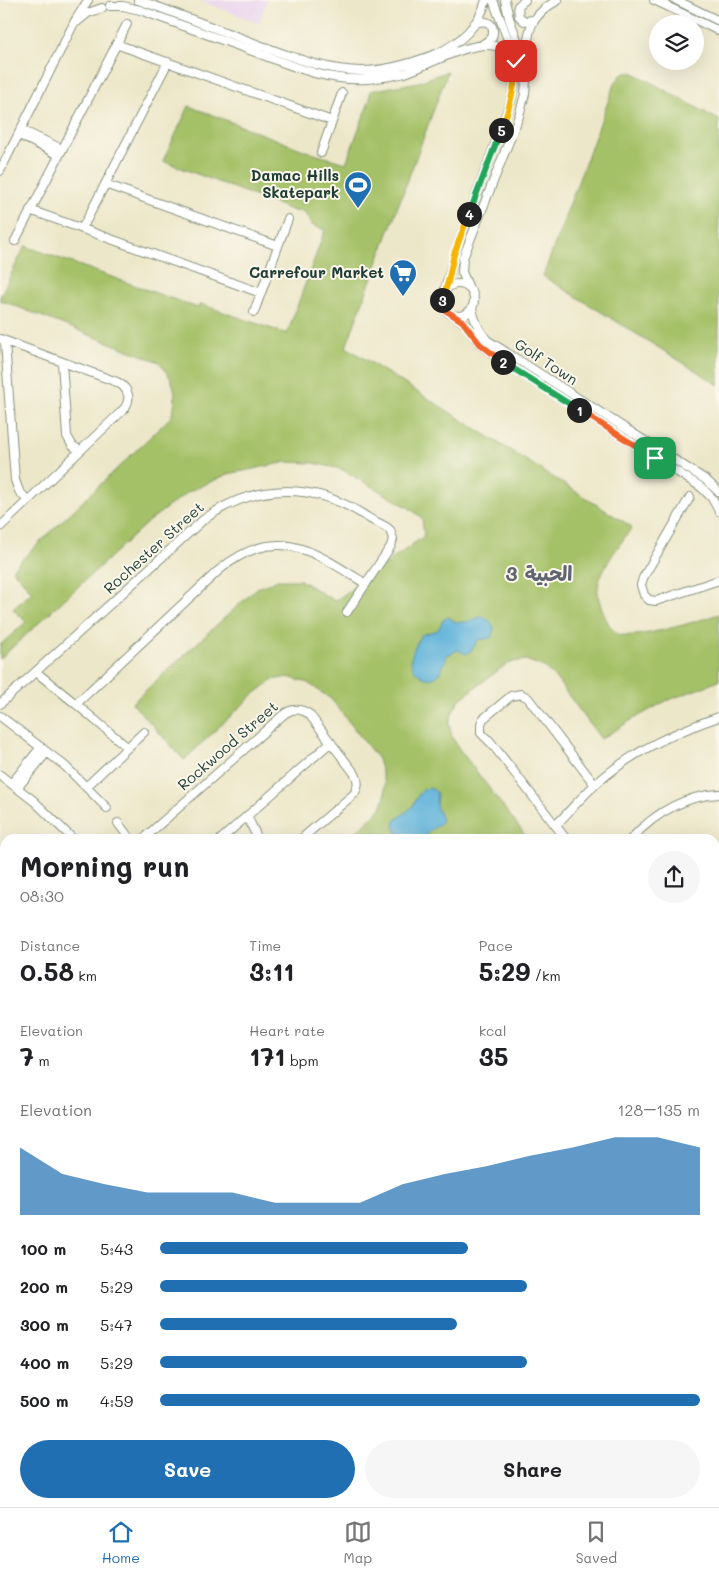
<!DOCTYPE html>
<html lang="en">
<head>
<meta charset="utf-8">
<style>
	body { margin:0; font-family:Mali,"Playpen Sans Arabic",sans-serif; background:#f6f6f6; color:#202124; height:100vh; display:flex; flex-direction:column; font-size:19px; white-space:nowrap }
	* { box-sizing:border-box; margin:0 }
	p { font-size:16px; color:#757577 }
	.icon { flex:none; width:28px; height:28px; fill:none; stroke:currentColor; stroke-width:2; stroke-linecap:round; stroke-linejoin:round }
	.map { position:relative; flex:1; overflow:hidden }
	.drawer { position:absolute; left:0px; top:834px; width:720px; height:674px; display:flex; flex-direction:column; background:#fff; border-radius:15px 15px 0 0; box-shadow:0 5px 20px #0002 }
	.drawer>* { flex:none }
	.controls { position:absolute; left:649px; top:15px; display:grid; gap:10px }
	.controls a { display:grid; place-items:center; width:55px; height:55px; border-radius:50%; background:#fff; box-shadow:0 5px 20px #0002; font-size:25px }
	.pin { position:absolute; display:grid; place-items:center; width:42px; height:42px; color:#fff; margin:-21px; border-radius:10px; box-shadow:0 2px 8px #0006 }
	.km { position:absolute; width:25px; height:25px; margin:-12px; border-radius:50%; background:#222; color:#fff; font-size:14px; line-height:25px; text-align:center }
	.round { display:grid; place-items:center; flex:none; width:52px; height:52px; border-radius:26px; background:#f6f6f6 }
	.overview { display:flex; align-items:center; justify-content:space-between; height:85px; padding:0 20px }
	h1 { font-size:28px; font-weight:700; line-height:38px }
	.stats { display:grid; grid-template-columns:repeat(3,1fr); gap:8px; height:85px; padding:5px 20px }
	.stats div { display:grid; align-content:center }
	.stats b { font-size:25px; font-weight:700 }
	.stats small { font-size:14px; font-weight:400 }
	.stats p { font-size:14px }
	.chart { height:140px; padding:10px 20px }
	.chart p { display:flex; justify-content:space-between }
	.chart svg { width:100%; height:90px; margin-top:5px; fill:#1f6fb2; opacity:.7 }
	.button { display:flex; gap:10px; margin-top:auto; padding:10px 20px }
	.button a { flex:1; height:58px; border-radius:30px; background:#1f6fb2; color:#fff; font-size:20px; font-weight:700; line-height:58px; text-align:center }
	.button a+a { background:#f6f6f6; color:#202124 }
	ul { padding:0 20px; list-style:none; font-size:16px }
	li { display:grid; grid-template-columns:80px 60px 1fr; align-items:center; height:38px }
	li i { height:12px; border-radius:6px; background:#1f6fb2 }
	.dock { display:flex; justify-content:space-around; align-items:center; height:70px; border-top:1px solid #e0e0e0; background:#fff; font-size:14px; color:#757577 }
	.dock a { display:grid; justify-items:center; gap:2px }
	.dock .selected { color:#1f6fb2 }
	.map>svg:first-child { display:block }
</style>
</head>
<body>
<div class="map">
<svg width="719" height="1507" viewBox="0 0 719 1507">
	<rect width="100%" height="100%" fill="#fbf7ec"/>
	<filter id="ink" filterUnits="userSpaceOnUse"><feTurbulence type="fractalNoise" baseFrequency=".02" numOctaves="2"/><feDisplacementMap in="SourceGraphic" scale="10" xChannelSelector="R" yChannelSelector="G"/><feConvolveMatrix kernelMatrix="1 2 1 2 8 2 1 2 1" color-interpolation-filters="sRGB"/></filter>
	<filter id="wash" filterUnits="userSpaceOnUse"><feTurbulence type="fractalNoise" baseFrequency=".0096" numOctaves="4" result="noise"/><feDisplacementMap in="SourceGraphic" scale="20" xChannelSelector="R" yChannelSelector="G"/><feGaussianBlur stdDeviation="1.12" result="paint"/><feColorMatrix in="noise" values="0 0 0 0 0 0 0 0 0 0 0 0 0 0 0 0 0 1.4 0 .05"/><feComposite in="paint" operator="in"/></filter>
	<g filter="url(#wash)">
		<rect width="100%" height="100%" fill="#ede7c9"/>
		<path fill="#e9d2ed" d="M198,0H267L259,23Z"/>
		<path fill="#a5c168" stroke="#627f4e" d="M448,71L346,347L632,527C621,544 595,574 598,594C599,602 602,609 605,616C607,622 612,631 618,634C634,641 701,620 719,614V681L666,701L630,721L601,739L557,680L544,667L526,660L508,663L460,699L453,711L449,724L452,737L460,750L528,839H349L381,808L385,797V784L378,759L331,699L308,683L288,677L273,680L254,694L184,760L132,703L257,588L278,580H300L335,601L424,536L422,518L411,509L341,469L314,463L287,462L228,474L188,492L149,521L0,659V645L26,622L13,609L32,592L12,569L171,417C179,394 175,381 159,362L0,300V297L25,246L198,308L200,304L287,334L325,230L312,225L304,212L294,211L163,161L189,106L314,154L346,163L370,99V91L419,82Z
			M623,73H634L719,120V385L543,276L615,83Z
			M715,934L719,935V1180L715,1178Z
			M719,1390V1423C713,1414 712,1399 719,1390Z
			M460,1503V1502L532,1503L531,1507H459Z"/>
		<path fill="#5eb2da" stroke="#3e7887" d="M482,616L490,621L494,628L491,638L478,640L471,651L466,654L458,650L451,654H448C444,661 443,671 437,676C427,684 412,672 411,661C410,656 418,640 421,635L438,630L443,620L448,617L456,622H467Z
			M430,788C442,792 434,799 437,808C438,812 441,816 442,820C438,829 427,828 425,839H402L396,831L394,826L395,821L412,807L419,794L424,789Z"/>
	</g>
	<g filter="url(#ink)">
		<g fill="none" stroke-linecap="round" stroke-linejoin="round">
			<g stroke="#86927e" stroke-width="10">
				<path id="minor" d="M138,0C179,14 219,30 259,45C293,57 326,71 362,71C388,71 413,63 436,54C459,44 480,25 486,0
					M525,0L518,6L519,16L524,21L534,20
					M654,0L719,31
					M676,0L719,21
					M110,6H123L140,10C175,23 211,36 247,49C285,63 325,82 367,79C380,78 392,76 405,73C427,66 476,37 498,47C509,52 512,64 516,74
					M77,22L88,13L102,8
					M474,24C487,18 496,24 492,38L483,44
					M116,44L332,121
					M527,62C527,31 529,16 558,0
					M21,130L62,149
					M19,135L59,155
					M321,153L342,93
					M0,171L75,21L88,0
					M105,184L278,246
					M30,210L261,293
					M82,229L168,62
					M15,241L127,24
					M442 300a16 16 0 1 1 32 0a16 16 0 1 1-32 0Z
					M468,286L462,272L463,258L519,116L525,94L527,67L509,18L505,0
					M445,289L459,242L511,101L516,74V61L493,0
					M472,308C474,320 479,331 487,340L706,480L719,492
					M254,312L288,219
					M455,316L467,326L480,344L497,357L701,487L712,498L719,511
					M0,339L117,382C130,389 132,401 122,411L0,527
					M5,342L15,480L19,491L27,500
					M62,362L67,436L72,445L80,451
					M690,497L643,578L641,585L644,595L649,600L656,601L719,580
					M36,672L76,704L127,747
					M0,704L203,520C255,482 314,482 367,517C374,522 384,524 390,530L393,539L391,546L347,612
					M76,704L218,571C276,523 312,550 366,584
					M0,716L65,766L107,808
					M489,740L566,839
					M491,743L481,733V724L483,719L511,696L521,694L528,698L595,785
					M0,775L34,801L73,839
					M12,783L41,747
					M87,786L144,732
					M18,787L47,752
					M247,816L258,839
					M118,823L130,839
					M556,825C569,812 581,797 596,784C631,752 674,732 719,717
					M143,839L283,715C292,708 300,708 309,714L355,774C359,781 358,788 354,794L301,839
					M221,839L331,742
					M631,839C655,813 684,796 719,794
					M715,896H719
					M715,1243L719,1244
					M715,1327L719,1330
					M715,1354L719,1347
					M0,1410L5,1415
					M0,1422L5,1426
					M91,1502L96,1507
					M104,1502L109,1507
					M159,1502L162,1507
					M296,1502L301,1507
					M373,1502L377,1507
					M220,1507V1502
					M226,1507V1502
					M420,1507L422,1502
					M557,1507L559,1502
					M631,1507L632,1502
					M654,1507L660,1504"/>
			</g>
			<use href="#minor" stroke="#fff" stroke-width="8"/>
		</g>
	</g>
	<g fill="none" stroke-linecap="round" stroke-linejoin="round" filter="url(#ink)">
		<g stroke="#fff" stroke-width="10">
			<path id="split-1" d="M579,410L655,458"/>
		</g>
		<g stroke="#fff" stroke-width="10">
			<path id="split-2" d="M503,362L579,410"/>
		</g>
		<g stroke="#fff" stroke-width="10">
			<path id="split-3" d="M442,300L445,310L462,321L480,344L503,362"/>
		</g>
		<g stroke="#fff" stroke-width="10">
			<path id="split-4" d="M442,300L448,282L454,254L469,214"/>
		</g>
		<g stroke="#fff" stroke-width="10">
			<path id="split-5" d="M469,214L501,130"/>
		</g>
		<g stroke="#fff" stroke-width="10">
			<path id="split-6" d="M501,130C510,107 516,85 516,61"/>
		</g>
		<use href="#split-1" stroke="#f0652b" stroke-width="6"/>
		<use href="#split-2" stroke="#22a559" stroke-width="6"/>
		<use href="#split-3" stroke="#f0652b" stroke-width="6"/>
		<use href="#split-4" stroke="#f5b400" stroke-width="6"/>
		<use href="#split-5" stroke="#22a559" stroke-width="6"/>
		<use href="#split-6" stroke="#f5b400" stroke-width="6"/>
	</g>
	<defs>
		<g id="stadium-pin" transform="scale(1.4375)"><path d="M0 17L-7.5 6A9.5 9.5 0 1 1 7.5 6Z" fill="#1f6fb2" stroke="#fbf7ec"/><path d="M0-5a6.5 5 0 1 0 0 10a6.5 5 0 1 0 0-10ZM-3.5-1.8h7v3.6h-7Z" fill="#fff"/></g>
		<g id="supermarket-pin" transform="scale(1.4375)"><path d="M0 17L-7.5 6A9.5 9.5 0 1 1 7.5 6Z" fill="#1f6fb2" stroke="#fbf7ec"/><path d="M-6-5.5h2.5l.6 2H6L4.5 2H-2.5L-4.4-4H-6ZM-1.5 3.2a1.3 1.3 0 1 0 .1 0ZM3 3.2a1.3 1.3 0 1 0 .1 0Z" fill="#fff"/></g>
	</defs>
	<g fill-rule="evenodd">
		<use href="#stadium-pin" x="358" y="185"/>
		<use href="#supermarket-pin" x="403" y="273"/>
	</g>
	<g text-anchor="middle" stroke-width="4" stroke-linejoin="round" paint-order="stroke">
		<g font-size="15" font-weight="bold" fill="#1f3d34" stroke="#fbf7ec" text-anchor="end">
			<text x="339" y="181">Damac Hills<tspan x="339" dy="17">Skatepark</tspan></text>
			<text x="384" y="278">Carrefour Market</text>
		</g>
		<g font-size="15" fill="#1f3d34" stroke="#fbf7ec">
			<text transform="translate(546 362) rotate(33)" y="5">Golf Town</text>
			<text transform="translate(154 548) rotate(-42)" y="5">Rochester Street</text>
			<text transform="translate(228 746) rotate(-41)" y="5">Rockwood Street</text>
		</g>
		<g font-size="20" font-weight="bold" fill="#606571" stroke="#fbf7ec">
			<text x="539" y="581">الحبية 3</text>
		</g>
	</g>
</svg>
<div class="controls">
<a><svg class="icon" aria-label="layers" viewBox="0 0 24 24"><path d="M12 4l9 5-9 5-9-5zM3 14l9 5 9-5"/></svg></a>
</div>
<div class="pin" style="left:655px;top:458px;background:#1e9e55"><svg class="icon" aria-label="arrive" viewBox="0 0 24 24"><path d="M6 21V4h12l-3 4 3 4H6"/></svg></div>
<div class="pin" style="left:516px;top:61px;background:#d93025"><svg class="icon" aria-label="check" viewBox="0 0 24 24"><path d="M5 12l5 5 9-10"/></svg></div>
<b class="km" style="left:579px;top:410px">1</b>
<b class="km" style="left:503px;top:362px">2</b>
<b class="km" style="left:442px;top:300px">3</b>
<b class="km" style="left:469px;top:214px">4</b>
<b class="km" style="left:501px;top:130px">5</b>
<section class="drawer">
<div class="overview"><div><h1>Morning run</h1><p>08:30</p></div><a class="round"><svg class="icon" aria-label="share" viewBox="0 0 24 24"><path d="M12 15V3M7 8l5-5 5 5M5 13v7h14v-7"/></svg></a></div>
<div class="stats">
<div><p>Distance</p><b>0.58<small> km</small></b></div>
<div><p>Time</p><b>3:11</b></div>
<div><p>Pace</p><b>5:29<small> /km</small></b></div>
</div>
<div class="stats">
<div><p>Elevation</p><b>7<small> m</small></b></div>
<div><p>Heart rate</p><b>171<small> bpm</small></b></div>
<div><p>kcal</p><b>35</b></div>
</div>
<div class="chart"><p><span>Elevation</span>128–135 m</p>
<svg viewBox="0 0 160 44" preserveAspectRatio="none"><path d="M0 44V11L10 24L20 29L30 33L40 33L50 33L60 38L70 38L80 38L90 29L100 24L110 20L120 15L130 11L140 6L150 6L160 11V44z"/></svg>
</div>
<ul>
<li><b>100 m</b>5:43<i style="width:57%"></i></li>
<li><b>200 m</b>5:29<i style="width:68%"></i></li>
<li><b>300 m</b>5:47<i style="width:55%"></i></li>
<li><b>400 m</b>5:29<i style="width:68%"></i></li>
<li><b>500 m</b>4:59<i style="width:100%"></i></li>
</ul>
<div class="button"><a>Save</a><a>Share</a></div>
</section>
</div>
<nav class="dock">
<a class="selected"><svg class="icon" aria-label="home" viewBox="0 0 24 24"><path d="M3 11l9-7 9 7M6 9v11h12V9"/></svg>Home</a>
<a><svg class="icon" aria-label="map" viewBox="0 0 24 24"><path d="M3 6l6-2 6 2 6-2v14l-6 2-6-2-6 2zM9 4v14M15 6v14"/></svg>Map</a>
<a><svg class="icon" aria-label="saved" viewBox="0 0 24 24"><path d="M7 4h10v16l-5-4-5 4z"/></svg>Saved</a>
</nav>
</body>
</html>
